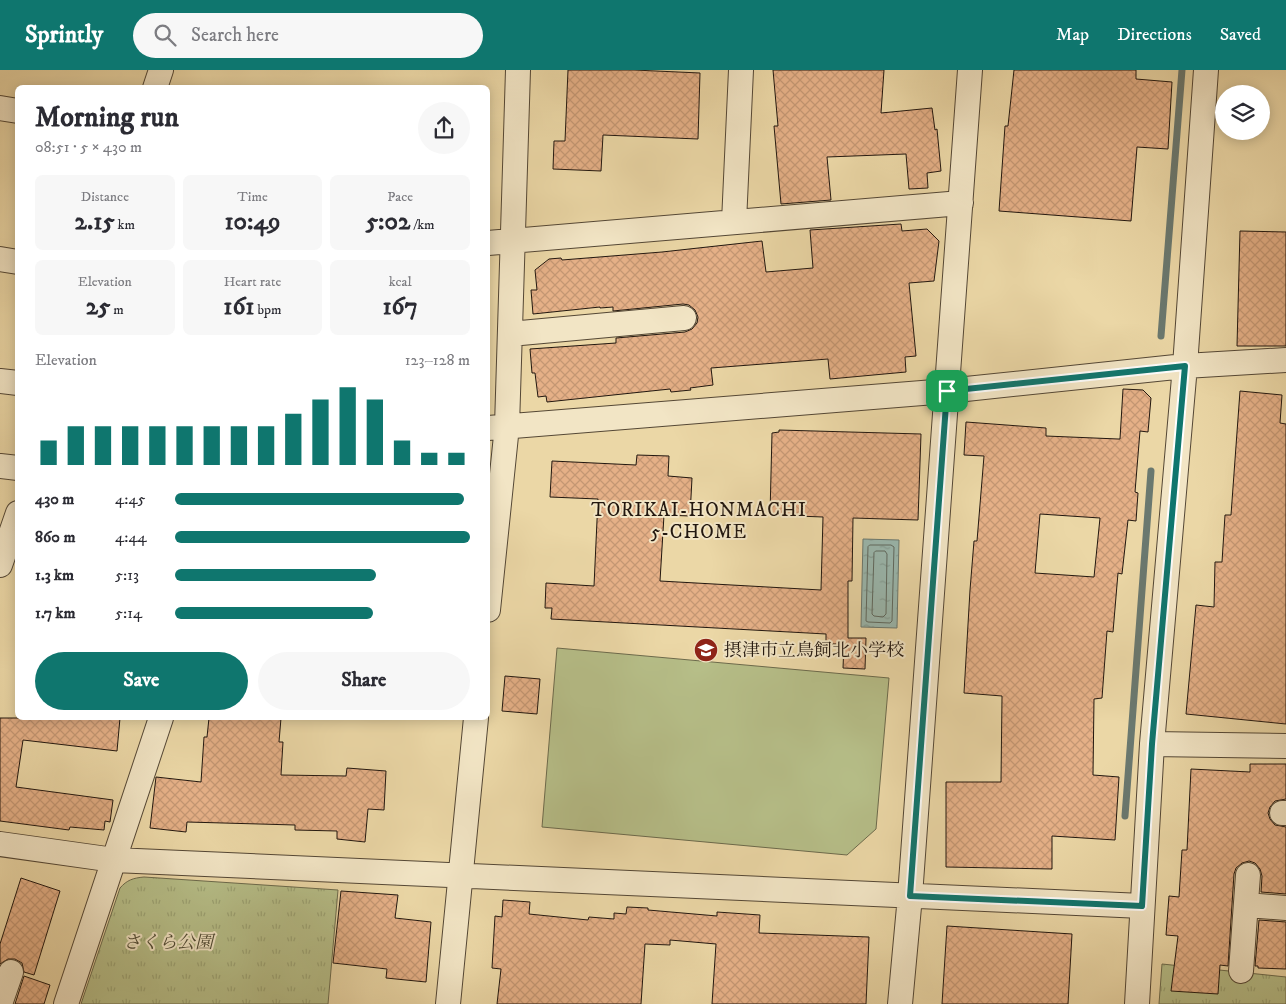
<!DOCTYPE html>
<html lang="en">
<head>
<meta charset="utf-8">
<style>
	body { margin:0; font-family:"IM FELL DW Pica","Noto Serif JP",serif; background:#f7f7f7; color:#2b2b33; height:100vh; display:flex; flex-direction:column; font-size:19px; white-space:nowrap }
	* { box-sizing:border-box; margin:0 }
	p { font-size:16px; color:#7c7c81 }
	.icon { flex:none; width:28px; height:28px; fill:none; stroke:currentColor; stroke-width:2; stroke-linecap:round; stroke-linejoin:round }
	.map { position:relative; flex:1; overflow:hidden }
	.details { position:absolute; left:15px; top:15px; width:475px; height:635px; display:flex; flex-direction:column; background:#fff; border-radius:8px; box-shadow:0 2px 12px #0003 }
	.details>* { flex:none }
	.controls { position:absolute; left:1215px; top:15px; display:grid; gap:10px }
	.controls a { display:grid; place-items:center; width:55px; height:55px; border-radius:50%; background:#fff; box-shadow:0 2px 12px #0003; font-size:25px }
	.pin { position:absolute; display:grid; place-items:center; width:42px; height:42px; color:#fff; margin:-21px; border-radius:10px; box-shadow:0 2px 8px #0006 }
	.round { display:grid; place-items:center; flex:none; width:52px; height:52px; border-radius:26px; background:#f7f7f7 }
	.headline { display:flex; align-items:center; justify-content:space-between; height:85px; padding:0 20px }
	h1 { font-size:28px; font-weight:800; line-height:38px }
	.figures { display:grid; grid-template-columns:repeat(3,1fr); gap:8px; height:85px; padding:5px 20px }
	.figures div { display:grid; align-content:center; border-radius:8px; background:#f7f7f7; text-align:center }
	.figures b { font-size:25px; font-weight:800 }
	.figures small { font-size:14px; font-weight:400 }
	.figures p { font-size:14px }
	.chart { height:140px; padding:10px 20px }
	.chart p { display:flex; justify-content:space-between }
	.chart svg { width:100%; height:90px; margin-top:5px; stroke:#0f766e; stroke-width:6 }
	.action { display:flex; gap:10px; margin-top:auto; padding:10px 20px }
	.action a { flex:1; height:58px; border-radius:30px; background:#0f766e; color:#fff; font-size:20px; font-weight:800; line-height:58px; text-align:center }
	.action a+a { background:#f7f7f7; color:#2b2b33 }
	ul { padding:0 20px; list-style:none; font-size:16px }
	li { display:grid; grid-template-columns:80px 60px 1fr; align-items:center; height:38px }
	li i { height:12px; border-radius:6px; background:#0f766e }
	header { display:flex; align-items:center; gap:30px; box-sizing:border-box; height:70px; padding:0 25px; background:#0f766e; color:#fff }
	header strong { font-size:24px }
	nav { display:flex; gap:28px; margin-inline-start:auto; font-size:18px }
	.search { width:350px; height:45px; background:#f7f7f7; display:flex; align-items:center; gap:12px; box-sizing:border-box; padding:0 18px; border-radius:28px; color:#7c7c81; font-size:19px }
	.map>svg:first-child { display:block }
</style>
</head>
<body>
<header>
<strong>Sprintly</strong>
<div class="search"><svg class="icon" aria-label="search" viewBox="0 0 24 24"><circle cx="10" cy="10" r="6"/><path d="M15 15l6 6"/></svg>Search here</div>
<nav><a>Map</a><a>Directions</a><a>Saved</a></nav>
</header>
<div class="map">
<svg width="1286" height="934" viewBox="0 0 1286 934">
	<defs>
		<pattern id="grass-tufts" width="24" height="20" patternUnits="userSpaceOnUse" patternTransform="scale(1.25)"><rect width="24" height="20" fill="#b6be88"/><path d="M3 7l-1-3M5 7V3M7 7l1-3M15 17l-1-3M17 17v-4M19 17l1-3" fill="none" stroke="#9ca374"/></pattern>
		<pattern id="water-ripples" width="26" height="14" patternUnits="userSpaceOnUse" patternTransform="scale(1.25)"><rect width="26" height="14" fill="#9ab8af"/><path d="M2 4q2-2 4 0t4 0M15 11q2-2 4 0t4 0" fill="none" stroke="#849d95"/></pattern>
		<pattern id="building-cross-hatch" width="8" height="8" patternUnits="userSpaceOnUse" patternTransform="scale(1.25)"><rect width="8" height="8" fill="#e5b087"/><path d="M0 0l8 8M0 8l8-8" fill="none" stroke="#c49773"/></pattern>
	</defs>
	<rect width="100%" height="100%" fill="#ebd7a6"/>
	<filter id="stains"><feTurbulence type="fractalNoise" baseFrequency=".004" numOctaves="4"/><feColorMatrix values="0 0 0 0 .2 0 0 0 0 .09 0 0 0 0 .02 0 0 0 .5 -.17"/></filter>
	<radialGradient id="worn" r=".72"><stop offset=".6" stop-color="#630" stop-opacity="0"/><stop offset="1" stop-color="#630" stop-opacity=".3"/></radialGradient>
	<path fill="url(#grass-tufts)" stroke="#6c6a4c" d="M144,807L338,820L328,934H81L120,818C127,810 133,808 144,807Z
		M1162,894L1286,907V934H1159Z"/>
	<path fill="#b6be88" stroke="#6c6a4c" d="M557,578L889,608L876,759L847,785L542,757Z"/>
	<path fill="url(#water-ripples)" stroke="#6a786f" d="M863,469L899,470L897,558L861,557Z"/>
	<g fill="none" stroke-linecap="round" stroke-linejoin="round">
		<path stroke="#5e685f" stroke-width="1" d="M870,475H891L894,477L892,551L890,553L868,552L866,551L868,477Z
			M876,481H885L887,484L886,544L883,547L874,546L872,544L874,483Z"/>
		<path stroke="#6a786f" stroke-width="7" d="M1161,266L1182,0
			M1125,746L1151,401"/>
	</g>
	<path fill="url(#building-cross-hatch)" stroke="#22170f" fill-rule="evenodd" d="M568,0H634L700,3L698,69L603,65L601,101L553,99L554,71H565Z
		M773,0H884L881,43L932,38L935,60L937,59L941,101L927,103L928,118L909,119L906,84L827,87L831,130L781,134L774,56H778Z
		M1014,0H1136V9L1172,12L1168,79L1137,77L1131,151L999,141L1005,56H1008Z
		M901,154L902,161L927,159L939,171L934,211L909,213L916,286L905,287L906,302L830,309L828,289L711,298L713,315L690,318L691,320L671,322L670,319L547,332L546,326L538,327L535,303H532L530,279L616,273V268L685,262L692,259L697,253L698,247L695,240L689,235L683,234L613,241V237L600,238V237L533,244L531,220H537L535,200L549,189L561,188L562,190L662,182L762,171L766,202L813,198L810,160Z
		M1240,161L1286,162V276H1237Z
		M1123,319L1143,320L1151,328L1148,362L1140,361L1135,422L1138,423L1136,451L1128,450L1122,504L1118,503L1113,562L1107,561L1102,628L1094,629L1093,705L1119,707L1115,770L1052,766V799L946,797V712H1001L1002,626L964,623L970,520L974,471H977L984,386L964,385L966,352L1046,358V366L1118,369H1120ZM1040,444L1100,448L1094,507L1035,503Z
		M1240,321L1282,325L1280,353L1286,354V654L1186,644L1196,535L1214,537L1215,492H1222L1225,445H1231Z
		M779,360L921,364L918,450L853,448L852,511H848V568H866L865,599L843,598L844,574H826V564L551,549L552,538H545L546,513L594,516L598,429L550,427L552,391L636,395L637,385L669,386L668,406L692,408L690,446L664,445L660,511L821,520L823,447L770,445L772,363L779,362Z
		M505,606L540,609L537,644L502,641Z
		M0,648H120L117,681L23,670L16,717L113,730L110,752L105,751L104,760L70,757L69,760L0,751Z
		M209,648H281L279,672H283L281,705L346,706L347,698L386,701L384,740L368,739L365,772L337,769V761L295,760V755L187,752L186,762L150,758L156,707L201,712L204,667H207Z
		M1250,694H1286V729L1275,731L1270,737L1268,743L1270,749L1275,755L1286,757V824L1261,822L1262,806L1260,799L1255,793L1249,791L1242,793L1236,798L1234,804L1228,896L1220,895L1218,924L1171,921L1178,866L1166,865L1169,826L1179,827L1182,780H1187L1191,699L1250,702Z
		M21,808L60,821L34,905L24,902L22,893L15,889H8L0,894V874Z
		M341,821L398,825L395,848L431,852L426,912L386,908L387,899L333,893Z
		M503,830L530,832L529,844L588,850L589,847L614,849V843L626,844L627,837L648,838V840L717,846V842L760,845L759,863L869,867L866,934H712L716,874L670,870V875L645,874L641,934H497L501,899L492,898L495,846L502,847Z
		M1259,850L1286,852V899L1258,898V896H1255Z
		M947,856L1072,864L1068,934H942Z
		M24,906L50,915L44,934H15Z"/>
	<g fill="none" stroke-linecap="round" stroke-linejoin="round">
		<g stroke="#544735" stroke-width="26">
			<path id="minor" d="M155,18L161,0
				M0,38L18,41
				M734,152L741,0
				M488,173L961,133
				M0,189L18,192
				M510,264L684,248
				M0,311L18,313
				M488,358L947,321L1185,296L1286,290
				M0,396L18,398
				M0,495L18,443
				M488,540L507,356L518,0
				M1152,674L1286,676
				M1282,743H1286
				M0,774L114,790L1142,836
				M1246,835L1286,838
				M1241,901L1248,805
				M0,934L11,902
				M66,934L161,648
				M448,934L476,648
				M900,934L910,826L970,0
				M1137,934L1152,674L1185,296L1206,0"/>
		</g>
		<use href="#minor" stroke="#f2e5c5" stroke-width="24"/>
	</g>
	<g fill="none" stroke-linecap="round" stroke-linejoin="round">
		<g stroke="#fff" stroke-width="10">
			<path id="route" d="M1185,296L1152,674L1142,836L910,826L947,321Z"/>
		</g>
		<use href="#route" stroke="#0f766e" stroke-width="6"/>
	</g>
	<defs>
		<g id="school-disc" transform="scale(1.25)"><circle r="9.5" fill="#8f2418" stroke="#f2e5c5"/><path d="M0-5L7-2L0 1L-7-2ZM-4 1L0 2.5L4 1V4Q0 6-4 4Z" fill="#fff"/></g>
	</defs>
	<g fill-rule="evenodd">
		<use href="#school-disc" x="706" y="580"/>
	</g>
	<g text-anchor="middle" stroke-width="4" stroke-linejoin="round" paint-order="stroke">
		<g font-size="18" fill="#22170f" stroke="#f2e5c5" text-anchor="start">
			<text x="724" y="586">摂津市立鳥飼北小学校</text>
		</g>
		<g font-size="18" font-style="italic" fill="#4e4933" stroke="#f2e5c5">
			<text x="168" y="878">さくら公園</text>
		</g>
		<g font-size="19" letter-spacing="1" fill="#22170f" stroke="#f2e5c5">
			<text x="699" y="446">TORIKAI-HONMACHI<tspan x="699" dy="22">5-CHOME</tspan></text>
		</g>
	</g>
	<rect width="100%" height="100%" filter="url(#stains)"/>
	<rect width="100%" height="100%" fill="url(#worn)"/>
</svg>
<div class="controls">
<a><svg class="icon" aria-label="layers" viewBox="0 0 24 24"><path d="M12 4l9 5-9 5-9-5zM3 14l9 5 9-5"/></svg></a>
</div>
<div class="pin" style="left:947px;top:321px;background:#1e9e55"><svg class="icon" aria-label="arrive" viewBox="0 0 24 24"><path d="M6 21V4h12l-3 4 3 4H6"/></svg></div>
<section class="details">
<div class="headline"><div><h1>Morning run</h1><p>08:51 · 5 × 430 m</p></div><a class="round"><svg class="icon" aria-label="share" viewBox="0 0 24 24"><path d="M12 15V3M7 8l5-5 5 5M5 13v7h14v-7"/></svg></a></div>
<div class="figures">
<div><p>Distance</p><b>2.15<small> km</small></b></div>
<div><p>Time</p><b>10:49</b></div>
<div><p>Pace</p><b>5:02<small> /km</small></b></div>
</div>
<div class="figures">
<div><p>Elevation</p><b>25<small> m</small></b></div>
<div><p>Heart rate</p><b>161<small> bpm</small></b></div>
<div><p>kcal</p><b>167</b></div>
</div>
<div class="chart"><p><span>Elevation</span>123–128 m</p>
<svg viewBox="0 0 160 44" preserveAspectRatio="none"><path d="M5 44V32M15 44V25M25 44V25M35 44V25M45 44V25M55 44V25M65 44V25M75 44V25M85 44V25M95 44V19M105 44V12M115 44V6M125 44V12M135 44V32M145 44V38M155 44V38"/></svg>
</div>
<ul>
<li><b>430 m</b>4:45<i style="width:98%"></i></li>
<li><b>860 m</b>4:44<i style="width:100%"></i></li>
<li><b>1.3 km</b>5:13<i style="width:68%"></i></li>
<li><b>1.7 km</b>5:14<i style="width:67%"></i></li>
</ul>
<div class="action"><a>Save</a><a>Share</a></div>
</section>
</div>
</body>
</html>
